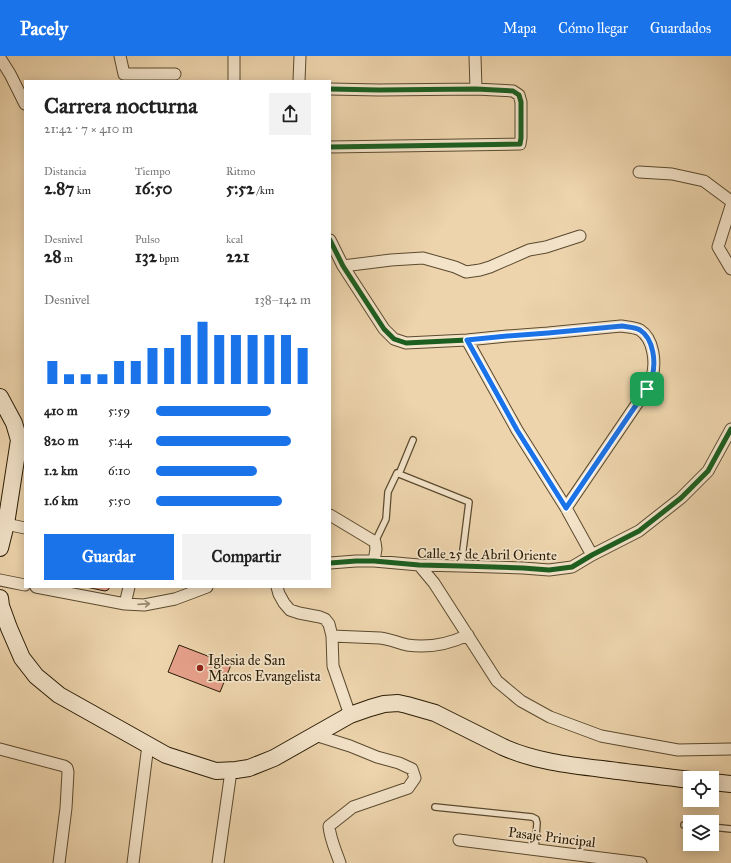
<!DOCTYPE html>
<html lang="es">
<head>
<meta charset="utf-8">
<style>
	body { margin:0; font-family:"IM FELL Great Primer",serif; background:#f2f2f2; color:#222; height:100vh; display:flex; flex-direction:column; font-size:15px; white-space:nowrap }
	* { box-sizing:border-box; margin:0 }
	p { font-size:13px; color:#767676 }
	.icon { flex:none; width:22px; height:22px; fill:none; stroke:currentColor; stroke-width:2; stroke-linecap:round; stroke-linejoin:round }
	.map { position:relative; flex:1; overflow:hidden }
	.drawer { position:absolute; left:24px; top:24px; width:307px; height:508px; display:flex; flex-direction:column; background:#fff; border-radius:0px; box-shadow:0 2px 10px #0003 }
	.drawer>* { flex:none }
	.fabs { position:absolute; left:683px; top:715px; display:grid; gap:8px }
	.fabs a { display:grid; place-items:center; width:36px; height:36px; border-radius:0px; background:#fff; box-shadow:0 2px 10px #0003; font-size:20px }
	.pin { position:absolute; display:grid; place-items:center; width:34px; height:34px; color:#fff; margin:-17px; border-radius:8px; box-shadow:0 2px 6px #0006 }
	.round { display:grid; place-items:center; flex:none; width:42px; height:42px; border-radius:0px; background:#f2f2f2 }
	.head { display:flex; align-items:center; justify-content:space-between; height:68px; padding:0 20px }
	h1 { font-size:22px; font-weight:800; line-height:30px }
	.metrics { display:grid; grid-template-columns:repeat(3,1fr); gap:6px; height:68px; padding:4px 20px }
	.metrics div { display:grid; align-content:center }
	.metrics b { font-size:17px; font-weight:800 }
	.metrics small { font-size:11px; font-weight:400 }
	.metrics p { font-size:11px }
	.chart { height:112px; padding:8px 20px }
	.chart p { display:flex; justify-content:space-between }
	.chart svg { width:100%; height:72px; margin-top:4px; stroke:#1a73e8; stroke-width:6 }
	.action { display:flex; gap:8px; margin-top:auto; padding:8px 20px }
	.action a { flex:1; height:46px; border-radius:0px; background:#1a73e8; color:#fff; font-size:16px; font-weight:800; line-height:46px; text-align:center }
	.action a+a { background:#f2f2f2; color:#222 }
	ul { padding:0 20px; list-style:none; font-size:13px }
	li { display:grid; grid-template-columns:64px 48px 1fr; align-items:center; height:30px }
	li i { height:10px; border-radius:5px; background:#1a73e8 }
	header { display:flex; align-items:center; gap:24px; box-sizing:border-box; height:56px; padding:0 20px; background:#1a73e8; color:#fff }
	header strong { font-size:19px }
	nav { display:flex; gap:22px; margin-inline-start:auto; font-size:14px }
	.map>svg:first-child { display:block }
</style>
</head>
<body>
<header>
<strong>Pacely</strong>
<nav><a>Mapa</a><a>Cómo llegar</a><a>Guardados</a></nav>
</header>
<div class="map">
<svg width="731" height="807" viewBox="0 0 731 807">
	<rect width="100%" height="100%" fill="#edd4ac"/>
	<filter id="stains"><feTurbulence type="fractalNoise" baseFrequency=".005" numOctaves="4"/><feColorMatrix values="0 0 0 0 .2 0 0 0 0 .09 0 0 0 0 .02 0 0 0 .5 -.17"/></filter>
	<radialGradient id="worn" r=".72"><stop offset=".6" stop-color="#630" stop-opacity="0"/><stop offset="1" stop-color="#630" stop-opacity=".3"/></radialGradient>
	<path fill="#e6a08b" stroke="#2a1c05" d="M86,531H110L108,534L105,535Z
		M179,589L231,609L220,636L168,616Z"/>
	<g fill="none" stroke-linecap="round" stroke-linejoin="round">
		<g stroke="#5b4a2f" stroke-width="8">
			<path id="service" d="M399,418L469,446L461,510
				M375,486L386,463L388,436L397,417L399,418L413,384
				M435,751L532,761L536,763L537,767L535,794
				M684,769H690
				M712,771L731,773"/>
		</g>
		<g stroke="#5b4a2f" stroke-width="13">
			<path id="minor" d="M120,0L124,18H175
				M234,0V25
				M475,0L476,33
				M0,2L10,18L25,48
				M299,25L300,0
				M330,33L379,34L476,33L513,35L519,39L521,46V82L520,88L330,91
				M639,116L672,118L704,125L731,145
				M731,150L718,191L731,213
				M330,184L343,210L384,273L394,283L406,287L467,284L507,280L548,277L621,270C627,271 635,271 640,274C654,283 656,307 652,321C651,325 649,329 647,333L566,452
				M343,210L391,204L423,202L455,211L466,216L480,214L490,211L529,194L546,191L580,180
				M467,284L517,374L566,452L592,499
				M330,459L375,486L376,493L374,505
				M6,468L25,472
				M330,507L356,505H374L419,509L461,510L523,512L549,514L572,511L592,499L639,475L681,442L708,415L731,373
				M419,509L434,527L497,625L521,645L550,661L601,680L678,694L731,693
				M0,524L25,529
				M36,531L125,548L144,549L175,543L207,531
				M277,531L279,538L284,547L290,554L299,557L320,561L325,563L329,568L332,580L333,610L350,659
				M125,548L129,531
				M332,580L380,582C390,583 398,587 407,589C427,592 449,588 468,579
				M315,679L350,690L377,701L399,707L412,713L415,722L408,732L353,751L329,770C330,783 336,795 340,807
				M0,693L64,710L67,712L68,716L66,752L59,807
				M459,784L641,807
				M133,807L148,689
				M218,807L231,715"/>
		</g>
		<g stroke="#2a1c05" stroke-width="18">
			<path id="secondary" d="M0,341L14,367L19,384L6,468L0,492
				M0,542L1,550L9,572L22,602L36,620L59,639L166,699L216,715L236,714L249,712L274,702L350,659L370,652L384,648L398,647L407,649L435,657L503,691C534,705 568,709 602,713C631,717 661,720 690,724
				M712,726L731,728"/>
		</g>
		<use href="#service" stroke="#f3e3c9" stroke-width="5.5"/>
		<use href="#minor" stroke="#f3e3c9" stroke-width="11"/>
		<use href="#secondary" stroke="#f3e3c9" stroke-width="16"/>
		<g stroke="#f3e3c9" stroke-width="8">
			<path id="cycleway" d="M330,33L379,34L476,33L513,35L519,39L521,46V82L520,88L330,91
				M330,184L343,210L384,273L394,283L406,287L467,284L507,280L548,277L621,270C627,271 635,271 640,274C654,283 656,307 652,321C651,325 649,329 647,333L566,452
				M330,507L356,505H374L419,509L461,510L523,512L549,514L572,511L592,499L639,475L681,442L708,415L731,373"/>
		</g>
		<use href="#cycleway" stroke="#1b5e20" stroke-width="5"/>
	</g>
	<defs><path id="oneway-shaft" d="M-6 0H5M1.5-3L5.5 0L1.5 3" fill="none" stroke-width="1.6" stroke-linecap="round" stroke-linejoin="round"/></defs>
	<use stroke="#998971" href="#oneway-shaft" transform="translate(144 548) rotate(-4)"/>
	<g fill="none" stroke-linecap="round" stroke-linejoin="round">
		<g stroke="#fff" stroke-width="8">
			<path id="route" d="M622,270C627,271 635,271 640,274C654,283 656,307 652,321C651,325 649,329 647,333L566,452L517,374L467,284L507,280L548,277Z"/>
		</g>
		<use href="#route" stroke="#1a73e8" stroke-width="5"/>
	</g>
	<circle fill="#8f2418" stroke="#f3e3c9" stroke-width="1.5" cx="200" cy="612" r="4"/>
	<g text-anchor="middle" stroke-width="3.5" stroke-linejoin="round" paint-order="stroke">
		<g font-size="14" fill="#2a1c05" stroke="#f3e3c9">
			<text transform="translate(487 498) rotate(1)" y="5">Calle 25 de Abril Oriente</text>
			<text transform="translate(552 781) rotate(7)" y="5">Pasaje Principal</text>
		</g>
		<g font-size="14" fill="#2a1c05" stroke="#f3e3c9" text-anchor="start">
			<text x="208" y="609">Iglesia de San<tspan x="208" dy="16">Marcos Evangelista</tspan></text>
		</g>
	</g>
	<rect width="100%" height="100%" filter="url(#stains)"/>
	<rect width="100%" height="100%" fill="url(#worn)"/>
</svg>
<div class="fabs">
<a><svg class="icon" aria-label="locate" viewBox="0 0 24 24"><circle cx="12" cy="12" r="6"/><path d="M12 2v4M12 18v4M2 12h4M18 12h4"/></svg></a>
<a><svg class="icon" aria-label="layers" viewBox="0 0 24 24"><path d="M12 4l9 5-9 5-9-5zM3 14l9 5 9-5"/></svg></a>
</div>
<div class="pin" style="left:647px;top:333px;background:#1e9e55"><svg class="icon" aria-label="arrive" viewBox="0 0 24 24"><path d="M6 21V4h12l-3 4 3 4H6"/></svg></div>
<section class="drawer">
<div class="head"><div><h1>Carrera nocturna</h1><p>21:42 · 7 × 410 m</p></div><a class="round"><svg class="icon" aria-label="share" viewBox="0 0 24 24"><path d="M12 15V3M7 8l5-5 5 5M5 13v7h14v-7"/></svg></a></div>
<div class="metrics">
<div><p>Distancia</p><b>2.87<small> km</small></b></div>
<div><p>Tiempo</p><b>16:50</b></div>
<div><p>Ritmo</p><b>5:52<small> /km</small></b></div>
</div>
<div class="metrics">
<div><p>Desnivel</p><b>28<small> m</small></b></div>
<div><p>Pulso</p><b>132<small> bpm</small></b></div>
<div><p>kcal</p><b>221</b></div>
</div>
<div class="chart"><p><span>Desnivel</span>138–142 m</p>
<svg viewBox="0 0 160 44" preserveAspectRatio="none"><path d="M5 44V30M15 44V38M25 44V38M35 44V38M45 44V30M55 44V30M65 44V22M75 44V22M85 44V14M95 44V6M105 44V14M115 44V14M125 44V14M135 44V14M145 44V14M155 44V22"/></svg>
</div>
<ul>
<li><b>410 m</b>5:59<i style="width:74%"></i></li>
<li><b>820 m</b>5:44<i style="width:87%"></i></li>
<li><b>1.2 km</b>6:10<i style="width:65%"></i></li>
<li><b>1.6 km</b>5:50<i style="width:81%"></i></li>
</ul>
<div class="action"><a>Guardar</a><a>Compartir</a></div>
</section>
</div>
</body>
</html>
